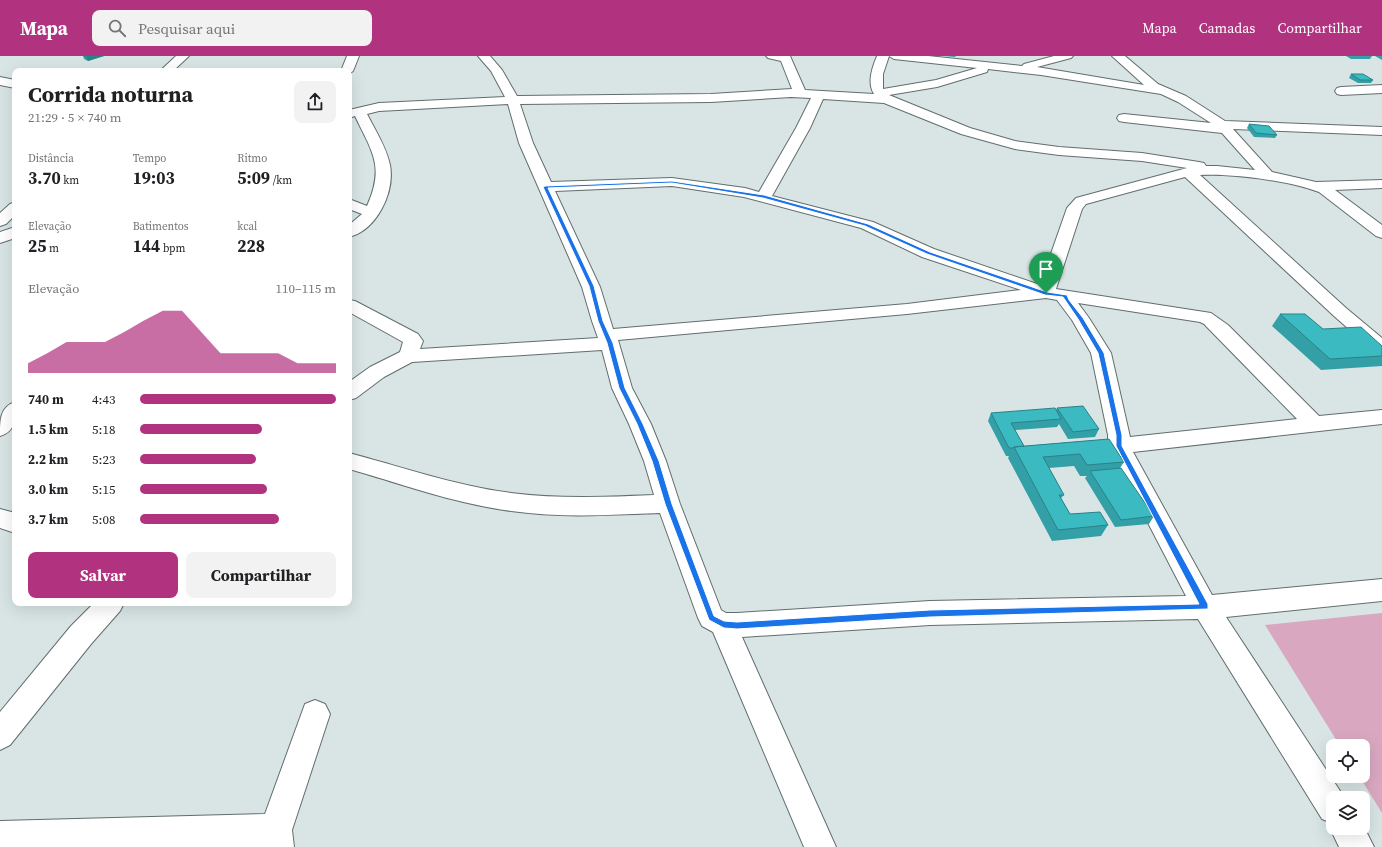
<!DOCTYPE html>
<html lang="pt">
<head>
<meta charset="utf-8">
<style>
	body { margin:0; font-family:"Source Serif 4",serif; background:#f2f2f2; color:#202124; height:100vh; display:flex; flex-direction:column; font-size:15px; white-space:nowrap }
	* { box-sizing:border-box; margin:0 }
	p { font-size:13px; color:#757577 }
	.icon { flex:none; width:22px; height:22px; fill:none; stroke:currentColor; stroke-width:2; stroke-linecap:round; stroke-linejoin:round }
	.map { position:relative; flex:1; overflow:hidden }
	.details { position:absolute; left:12px; top:12px; width:340px; height:538px; display:flex; flex-direction:column; background:#fff; border-radius:8px; box-shadow:0 4px 16px #0002 }
	.details>* { flex:none }
	.tools { position:absolute; left:1326px; top:683px; display:grid; gap:8px }
	.tools a { display:grid; place-items:center; width:44px; height:44px; border-radius:8px; background:#fff; box-shadow:0 4px 16px #0002; font-size:20px }
	.pin { position:absolute; display:grid; place-items:center; width:34px; height:34px; color:#fff; margin:-41px -17px; border-radius:50% 50% 50% 0; rotate:-45deg; box-shadow:0 0 4px #0007 }
	.pin .icon { rotate:45deg }
	.round { display:grid; place-items:center; flex:none; width:42px; height:42px; border-radius:8px; background:#f2f2f2 }
	.head { display:flex; align-items:center; justify-content:space-between; height:68px; padding:0 16px }
	h1 { font-size:22px; font-weight:700; line-height:30px }
	.metrics { display:grid; grid-template-columns:repeat(3,1fr); gap:6px; height:68px; padding:4px 16px }
	.metrics div { display:grid; align-content:center }
	.metrics b { font-size:17px; font-weight:700 }
	.metrics small { font-size:11px; font-weight:400 }
	.metrics p { font-size:11px }
	.chart { height:112px; padding:8px 16px }
	.chart p { display:flex; justify-content:space-between }
	.chart svg { width:100%; height:72px; margin-top:4px; fill:#b1327f; opacity:.7 }
	.cta { display:flex; gap:8px; margin-top:auto; padding:8px 16px }
	.cta a { flex:1; height:46px; border-radius:8px; background:#b1327f; color:#fff; font-size:16px; font-weight:700; line-height:46px; text-align:center }
	.cta a+a { background:#f2f2f2; color:#202124 }
	ul { padding:0 16px; list-style:none; font-size:13px }
	li { display:grid; grid-template-columns:64px 48px 1fr; align-items:center; height:30px }
	li i { height:10px; border-radius:5px; background:#b1327f }
	header { display:flex; align-items:center; gap:24px; box-sizing:border-box; height:56px; padding:0 20px; background:#b1327f; color:#fff }
	header strong { font-size:19px }
	nav { display:flex; gap:22px; margin-inline-start:auto; font-size:14px }
	.search { width:280px; height:36px; background:#f2f2f2; display:flex; align-items:center; gap:10px; box-sizing:border-box; padding:0 14px; border-radius:8px; color:#757577; font-size:15px }
	.map>svg:first-child { display:block }
</style>
</head>
<body>
<header>
<strong>Mapa</strong>
<div class="search"><svg class="icon" aria-label="search" viewBox="0 0 24 24"><circle cx="10" cy="10" r="6"/><path d="M15 15l6 6"/></svg>Pesquisar aqui</div>
<nav><a>Mapa</a><a>Camadas</a><a>Compartilhar</a></nav>
</header>
<div class="map">
<svg width="1382" height="791" viewBox="0 0 1382 791">
	<rect width="100%" height="100%" fill="#d9e5e5"/>
	<path fill="#d9a8c0" d="M1382,557V757L1359,720H1363V690H1340L1265,569Z"/>
	<g fill="none" stroke-linecap="round" stroke-linejoin="round">
		<g stroke="#626d6d" stroke-width="2">
			<path id="minor" d="M176,0H189L173,15H160Z
				M347,0H359L353,15L349,18V15H341Z
				M478,0H490L502,14L517,40L711,38L792,33L781,5L768,2L766,0H790L805,34L874,38C867,27 872,12 877,0H928L1022,10L1024,8L1054,0H1073L1071,2L1037,11L1144,29L1112,0H1125L1158,28L1186,40L1225,65L1382,71V79L1233,73L1272,116L1316,126L1382,124V132L1335,134L1382,169V182L1376,180L1319,136C1289,125 1232,117 1200,119L1346,252L1382,282V298L1375,296L1334,260L1185,121L1086,148L1082,153L1056,233L1211,257L1228,269L1319,360L1382,354V368L1133,396L1212,539L1382,523V545L1226,561L1344,741L1345,742H1333V772H1363V769L1374,791H1339L1330,772L1332,767L1322,763L1198,563L930,569L742,581L836,791H804L713,576L702,570L698,562L660,457C610,459 560,462 511,455C456,448 402,428 349,413V397C402,411 456,430 511,437C559,443 606,441 654,439L644,405L629,368L612,332L602,294L412,306L384,321L356,342L349,344V326L370,311L400,296L403,286L349,256V244L355,245L418,278L423,285L420,293L598,282L592,265L582,231L519,87L508,48L379,55L367,58C375,74 386,90 390,109C395,136 377,174 349,181V169L362,158L349,153V143L367,150C385,110 372,96 355,60L349,62V54L379,47L505,41L491,15ZM889,0L894,3L977,12L936,24L883,33V18ZM988,13L1041,19L1161,38L1178,46L1211,67L1124,58L1119,59L1117,62L1119,65L1124,66L1222,77L1255,114L1217,110H1206L1204,107L1199,106L1142,97L1059,91L1015,85L970,72L889,39L937,31L987,16ZM791,41L811,42L796,72L759,136L745,132L672,122L551,126L533,87L520,48L711,46ZM823,43L884,47L961,78L1015,93L1059,99L1142,105L1187,112L1076,142L1067,152L1040,229L934,193L873,166L772,140L810,72ZM672,130L744,141L861,172L922,201L1021,234L907,248L613,273L600,231L555,135ZM1046,242L1057,244L1072,264L1091,297L1108,379V390L1186,540L930,545L737,557H726L721,554L680,448L666,405L651,368L632,332L618,284L907,258ZM1078,247L1200,266L1204,268L1297,363L1130,381L1111,297L1089,262Z
				M0,21L15,24V32L0,29Z
				M1382,29V37L1341,39L1337,38L1335,35L1337,32L1341,31Z
				M15,146V159L6,168L0,170V157L10,148Z
				M15,171V182L0,187V176Z
				M15,346C15,361 17,375 0,380C0,364 0,351 15,346Z
				M0,453L15,457V477L0,472Z
				M94,547H124L120,555L91,588L10,689L0,694V656L71,570Z
				M315,644L325,648L330,658L292,774L294,791H0V765L265,758L305,648Z"/>
		</g>
		<use href="#minor" fill="#fff" fill-rule="evenodd"/>
	</g>
	<path fill="#33a0a7" d="M83,0H104L88,5L84,3Z
		M944,0H956L955,1Z
		M1346,0H1372L1370,3H1351Z
		M1375,0H1382V4Z
		M1351,18L1373,24L1371,27H1358L1349,22Z
		M1249,68L1277,79L1275,82L1254,81L1247,72Z
		M1280,258L1323,273L1382,290V310L1321,314L1272,270Z
		M1057,352L1099,373L1095,381L1068,383L1059,368L1057,371L1015,374L1024,390L1109,383L1124,406L1120,412L1154,460L1149,468L1115,471L1085,422L1087,420H1080L1074,410L1049,412L1064,439L1061,442L1070,458L1108,469L1101,480L1052,485L1008,402L1009,400H1006L988,365L991,357L1056,354Z"/>
	<path fill="#298288" d="M91,0H104L88,5L86,1Z"/>
	<path fill="#3bbac2" stroke="#298288" d="M84,0H91L86,1Z
		M1351,18H1363L1373,24H1360Z
		M1249,68L1269,70L1277,79L1256,77Z
		M1280,258H1305L1323,273L1361,271L1382,290V300L1330,303Z
		M1083,350L1099,373L1073,376L1057,352Z
		M1055,352L1061,363L1011,367L1024,390L1014,391L1013,392H1009L991,357Z
		M1109,383L1124,406L1087,409L1080,398L1043,401L1064,439H1059L1070,458L1100,456L1108,469L1058,474L1014,391Z
		M1121,412L1154,460L1121,464L1090,415Z"/>
	<path fill="#1a73e8" stroke="#fff" fill-rule="evenodd" d="M672,125L764,139L868,168L930,196L1047,236L1067,239L1069,244L1083,262L1104,297L1122,379V390L1208,548V553L930,561L737,573L724,572L709,564L665,448L652,405L637,368L619,332L607,287L598,265L589,230L543,131L545,130ZM672,127L763,142L865,170L927,198L1045,239L1063,241L1078,263L1098,297L1116,379V390L1199,548L930,554L737,566L724,565L714,560L672,448L659,405L643,368L625,332L613,287L603,265L594,230L548,132Z"/>
</svg>
<div class="tools">
<a><svg class="icon" aria-label="locate" viewBox="0 0 24 24"><circle cx="12" cy="12" r="6"/><path d="M12 2v4M12 18v4M2 12h4M18 12h4"/></svg></a>
<a><svg class="icon" aria-label="layers" viewBox="0 0 24 24"><path d="M12 4l9 5-9 5-9-5zM3 14l9 5 9-5"/></svg></a>
</div>
<div class="pin" style="left:1046px;top:237px;background:#1e9e55"><svg class="icon" aria-label="arrive" viewBox="0 0 24 24"><path d="M6 21V4h12l-3 4 3 4H6"/></svg></div>
<section class="details">
<div class="head"><div><h1>Corrida noturna</h1><p>21:29 · 5 × 740 m</p></div><a class="round"><svg class="icon" aria-label="share" viewBox="0 0 24 24"><path d="M12 15V3M7 8l5-5 5 5M5 13v7h14v-7"/></svg></a></div>
<div class="metrics">
<div><p>Distância</p><b>3.70<small> km</small></b></div>
<div><p>Tempo</p><b>19:03</b></div>
<div><p>Ritmo</p><b>5:09<small> /km</small></b></div>
</div>
<div class="metrics">
<div><p>Elevação</p><b>25<small> m</small></b></div>
<div><p>Batimentos</p><b>144<small> bpm</small></b></div>
<div><p>kcal</p><b>228</b></div>
</div>
<div class="chart"><p><span>Elevação</span>110–115 m</p>
<svg viewBox="0 0 160 44" preserveAspectRatio="none"><path d="M0 44V38L10 32L20 25L30 25L40 25L50 19L60 12L70 6L80 6L90 19L100 32L110 32L120 32L130 32L140 38L150 38L160 38V44z"/></svg>
</div>
<ul>
<li><b>740 m</b>4:43<i style="width:100%"></i></li>
<li><b>1.5 km</b>5:18<i style="width:62%"></i></li>
<li><b>2.2 km</b>5:23<i style="width:59%"></i></li>
<li><b>3.0 km</b>5:15<i style="width:65%"></i></li>
<li><b>3.7 km</b>5:08<i style="width:71%"></i></li>
</ul>
<div class="cta"><a>Salvar</a><a>Compartilhar</a></div>
</section>
</div>
</body>
</html>
